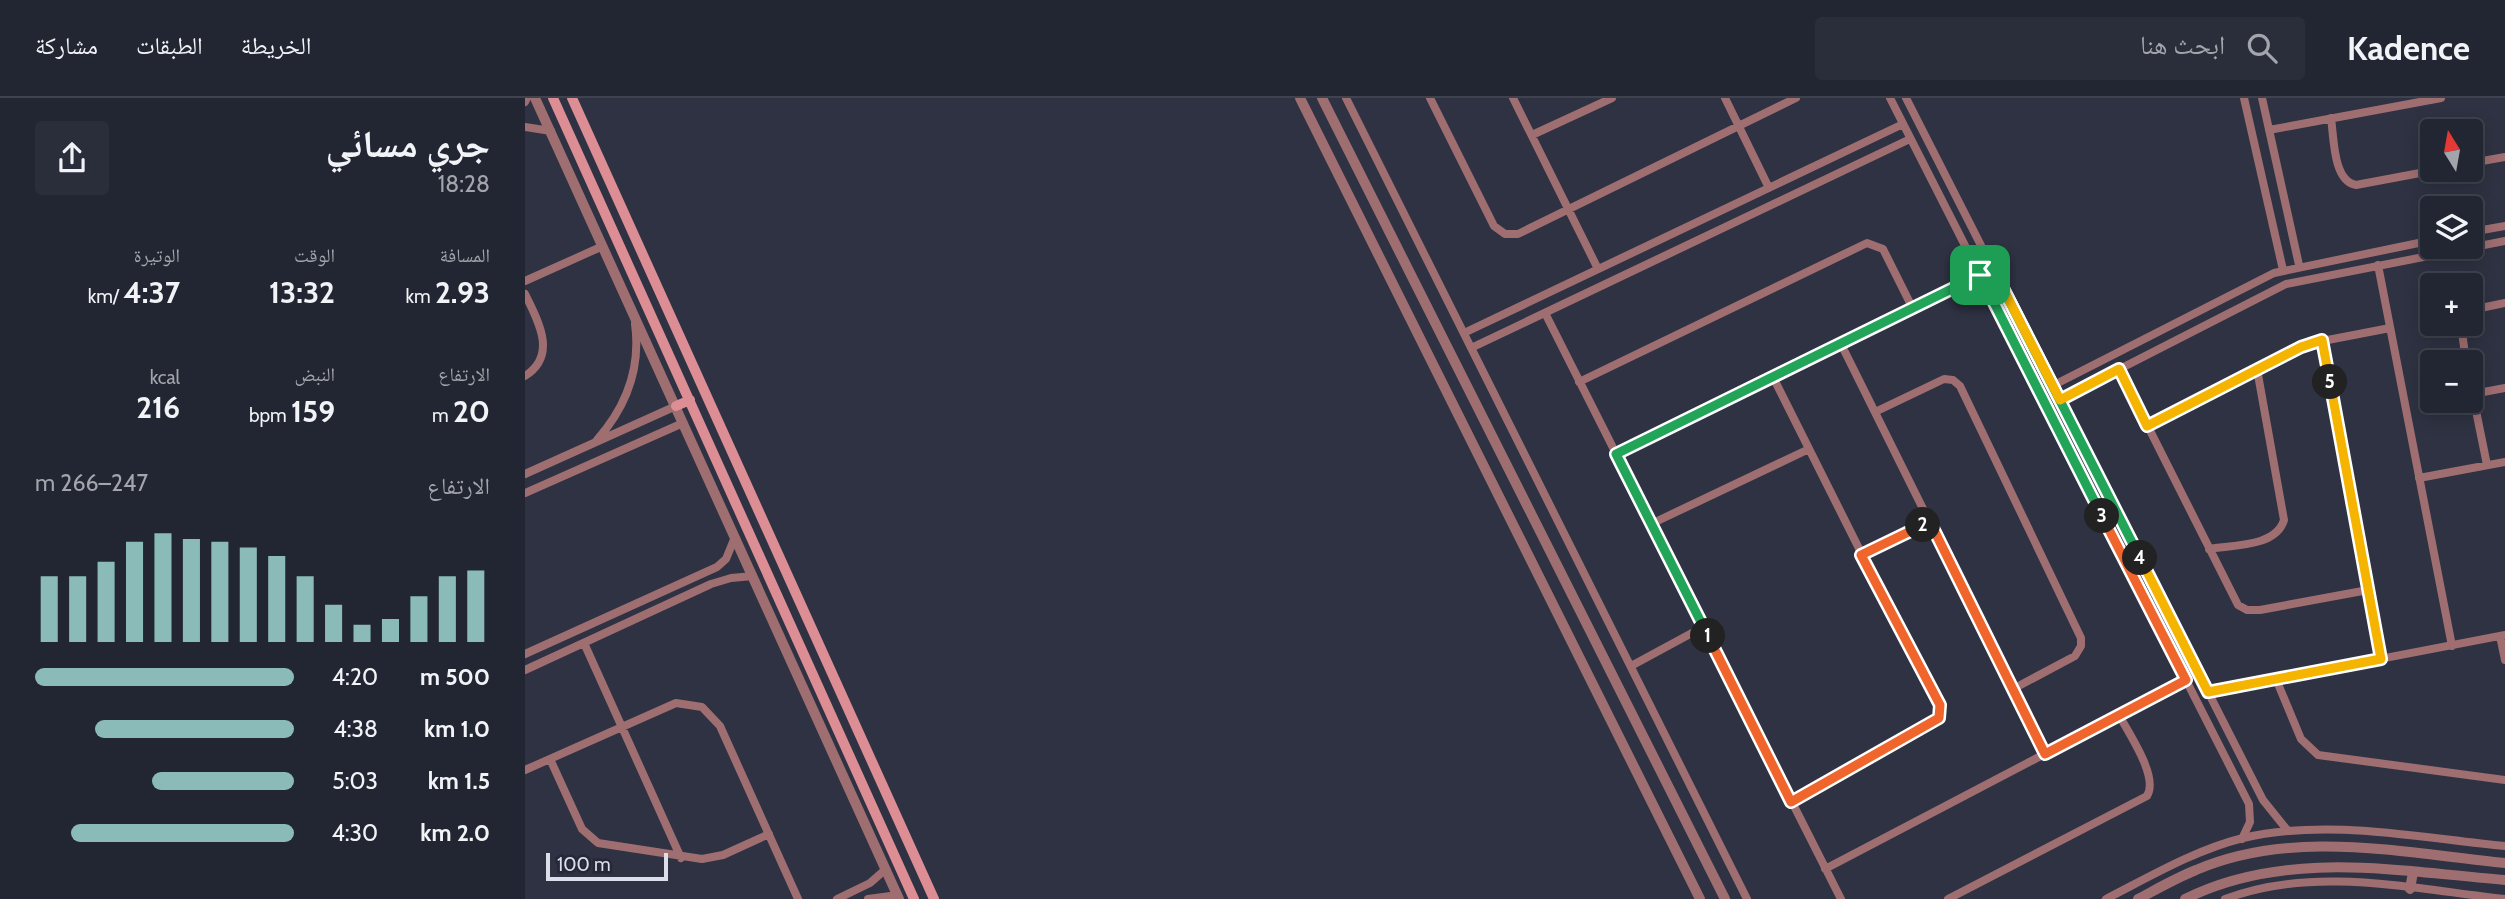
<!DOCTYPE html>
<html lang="ar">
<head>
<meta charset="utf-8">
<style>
	body { margin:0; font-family:Cabin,"Noto Naskh Arabic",sans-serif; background:#2a2e3a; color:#f1f3f6; direction:rtl; height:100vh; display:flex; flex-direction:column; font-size:26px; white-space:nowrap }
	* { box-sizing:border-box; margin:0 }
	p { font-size:23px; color:#a2a5ac }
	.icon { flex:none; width:38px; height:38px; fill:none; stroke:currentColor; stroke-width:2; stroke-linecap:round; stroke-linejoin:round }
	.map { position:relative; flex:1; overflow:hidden; direction:ltr }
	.drawer { display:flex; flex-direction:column; background:#222632; width:525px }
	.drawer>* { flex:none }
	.needle { width:46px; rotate:349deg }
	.buttons { position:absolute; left:1895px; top:21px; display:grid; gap:14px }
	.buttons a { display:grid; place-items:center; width:63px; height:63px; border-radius:7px; background:#222632; box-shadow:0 4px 18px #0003,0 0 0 2px #3f434d; font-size:35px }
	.scale { position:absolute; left:21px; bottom:18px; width:122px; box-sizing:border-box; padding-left:7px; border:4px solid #dcdee9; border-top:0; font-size:19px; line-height:24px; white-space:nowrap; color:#dcdee9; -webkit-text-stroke:5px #252838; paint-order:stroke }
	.pin { position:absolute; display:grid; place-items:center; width:60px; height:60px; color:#fff; margin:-30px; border-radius:14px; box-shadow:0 4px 10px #0006 }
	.km { position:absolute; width:35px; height:35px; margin:-18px; border-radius:50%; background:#222; color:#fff; font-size:19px; line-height:35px; text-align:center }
	.round { display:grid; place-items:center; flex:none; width:74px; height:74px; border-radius:7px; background:#2a2e3a }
	.summary { display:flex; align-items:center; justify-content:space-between; height:119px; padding:0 35px }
	h1 { font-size:38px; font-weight:700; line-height:52px }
	.stats { display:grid; grid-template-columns:repeat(3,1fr); gap:10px; height:119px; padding:7px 35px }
	.stats div { display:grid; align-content:center }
	.stats b { font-size:30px; font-weight:700 }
	.stats small { font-size:19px; font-weight:400 }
	.stats p { font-size:19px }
	.chart { height:196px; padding:14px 35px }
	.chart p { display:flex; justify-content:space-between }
	.chart svg { width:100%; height:126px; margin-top:7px; stroke:#8bbbb9; stroke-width:6 }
	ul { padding:0 35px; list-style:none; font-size:23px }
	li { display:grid; grid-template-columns:112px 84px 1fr; align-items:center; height:52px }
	li i { height:18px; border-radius:9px; background:#8bbbb9 }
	header { display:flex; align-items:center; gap:42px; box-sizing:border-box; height:98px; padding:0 35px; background:#222632; border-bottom:2px solid #3f434d }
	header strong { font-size:33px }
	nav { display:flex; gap:38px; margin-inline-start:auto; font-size:24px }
	.search { width:490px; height:63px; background:#2a2e3a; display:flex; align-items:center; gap:18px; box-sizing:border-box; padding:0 24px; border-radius:7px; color:#a2a5ac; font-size:26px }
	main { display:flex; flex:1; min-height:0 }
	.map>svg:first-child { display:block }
</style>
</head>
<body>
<header>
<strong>Kadence</strong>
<div class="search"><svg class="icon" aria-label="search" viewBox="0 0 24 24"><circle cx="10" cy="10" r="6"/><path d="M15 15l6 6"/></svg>ابحث هنا</div>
<nav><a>الخريطة</a><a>الطبقات</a><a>مشاركة</a></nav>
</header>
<main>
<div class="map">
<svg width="1980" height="801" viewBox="0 0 1980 801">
	<rect width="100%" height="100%" fill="#2e3242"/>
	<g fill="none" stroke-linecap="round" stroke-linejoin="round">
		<path stroke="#9f6e71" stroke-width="8" d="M821,0L1222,801
			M905,0L969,128L980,136H993L1271,0
			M988,0L1073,171
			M1200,0L1244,90
			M1365,0L1724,706L1725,724L1717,741
			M1381,0L1738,702L1763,733
			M1719,0L1758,172
			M1737,0L1774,167
			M0,4L2,0
			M1806,20C1809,40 1808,83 1831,87L1911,72
			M0,29L26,33
			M1744,32L1916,0
			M1007,37L1087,0
			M1946,65L1980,59
			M1946,134L1980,128
			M1853,167L1927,548
			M0,183L78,148
			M0,196C13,223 33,257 0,278
			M1946,212L1980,205
			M1020,215L1316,801
			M1936,226L1941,264
			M939,235L1378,26
			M1797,242L1856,561
			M1316,246L1520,656
			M946,250L1385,41
			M1594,271L1713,507L1722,512H1735L1843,492
			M1248,279L1416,614L1409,625L1266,704
			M1054,284L1342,145L1358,151L1388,211
			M1527,288L1749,175L1908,142
			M1946,288L1962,367
			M1948,296L1980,290
			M1534,302L1761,186L1980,143
			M1350,314L1419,281L1428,282L1435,288L1556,540V548L1550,558L1488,591
			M1622,328L1782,246L1865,230
			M72,342C101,309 116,270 110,226
			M1091,357L1468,171
			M0,376L151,308
			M1894,380L1980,364
			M0,395L158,325
			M1126,426L1284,351
			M1684,451C1708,447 1751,449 1759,422L1732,271
			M1337,457L1405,424
			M1975,538L1980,562
			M59,545L156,760
			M0,556L192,469L201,461L210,439
			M1106,568L1178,529
			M0,572L186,486L206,480L228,478
			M1751,581L1776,641L1793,657L1980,682
			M1683,594L1980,537
			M25,661L57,731L73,745L177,761L198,757L244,736
			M0,672L151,605L177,609L195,628L273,801
			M1300,771L1661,582
			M312,801L345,785L361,771
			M343,801L373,797
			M1423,801L1622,698C1634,679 1604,636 1594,617
			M1581,801C1626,778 1670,752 1718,740C1802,720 1895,740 1980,748
			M1700,801C1789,767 1888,791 1980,801"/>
		<path stroke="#9f6e71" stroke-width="10" d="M10,0L374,801
			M775,0L1175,801
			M797,0L1200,801
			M1885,791L1888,774
			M1613,801C1632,791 1651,780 1671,772C1769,730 1878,755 1980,765
			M1660,801C1760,751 1873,773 1980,782"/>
		<path stroke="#dc8e94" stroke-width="10" d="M28,0L389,801
			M47,0L409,801
			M151,308L165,302"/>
	</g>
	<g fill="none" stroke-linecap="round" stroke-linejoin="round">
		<g stroke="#fff" stroke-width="14">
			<path id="split-1" d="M1183,538L1091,356L1455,177"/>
		</g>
		<g stroke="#fff" stroke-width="14">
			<path id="split-2" d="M1183,538L1266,704L1414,620L1415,607L1336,457L1398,427"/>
		</g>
		<g stroke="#fff" stroke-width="14">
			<path id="split-3" d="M1398,427L1405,424L1520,656L1661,582L1577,418"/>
		</g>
		<g stroke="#fff" stroke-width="14">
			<path id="split-4" d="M1577,418L1455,177L1468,171L1615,460"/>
		</g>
		<g stroke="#fff" stroke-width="14">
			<path id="split-5" d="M1615,460L1683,594L1856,561L1805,284"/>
		</g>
		<g stroke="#fff" stroke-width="14">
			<path id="split-6" d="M1455,177L1468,171L1535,302L1594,271L1622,328L1776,249L1797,242L1805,284"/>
		</g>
		<use href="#split-1" stroke="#22a559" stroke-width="9"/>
		<use href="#split-2" stroke="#f0652b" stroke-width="9"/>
		<use href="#split-3" stroke="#f0652b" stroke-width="9"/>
		<use href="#split-4" stroke="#22a559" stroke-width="9"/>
		<use href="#split-5" stroke="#f5b400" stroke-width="9"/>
		<use href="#split-6" stroke="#f5b400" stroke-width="9"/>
	</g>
</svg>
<div class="buttons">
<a><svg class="needle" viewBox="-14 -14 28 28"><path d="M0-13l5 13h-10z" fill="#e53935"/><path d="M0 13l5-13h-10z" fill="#a2a5ac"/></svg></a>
<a><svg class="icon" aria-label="layers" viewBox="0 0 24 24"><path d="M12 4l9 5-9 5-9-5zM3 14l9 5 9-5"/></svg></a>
<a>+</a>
<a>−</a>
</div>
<div class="scale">100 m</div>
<div class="pin" style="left:1455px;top:177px;background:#1e9e55"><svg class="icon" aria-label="arrive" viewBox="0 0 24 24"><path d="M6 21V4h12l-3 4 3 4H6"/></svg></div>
<b class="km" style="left:1183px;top:538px">1</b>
<b class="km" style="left:1398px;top:427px">2</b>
<b class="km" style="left:1577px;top:418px">3</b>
<b class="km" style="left:1615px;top:460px">4</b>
<b class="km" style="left:1805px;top:284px">5</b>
</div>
<section class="drawer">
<div class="summary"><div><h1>جري مسائي</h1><p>18:28</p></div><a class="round"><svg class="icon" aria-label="share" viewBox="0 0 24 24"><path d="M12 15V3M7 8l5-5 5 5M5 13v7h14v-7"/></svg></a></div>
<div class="stats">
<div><p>المسافة</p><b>2.93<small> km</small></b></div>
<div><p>الوقت</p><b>13:32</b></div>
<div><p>الوتيرة</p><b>4:37<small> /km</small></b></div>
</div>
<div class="stats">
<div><p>الارتفاع</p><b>20<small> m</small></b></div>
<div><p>النبض</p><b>159<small> bpm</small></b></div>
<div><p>kcal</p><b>216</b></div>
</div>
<div class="chart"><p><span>الارتفاع</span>247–266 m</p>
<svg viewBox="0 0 160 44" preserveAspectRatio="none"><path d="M5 44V21M15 44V21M25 44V16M35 44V9M45 44V6M55 44V8M65 44V9M75 44V11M85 44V14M95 44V21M105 44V31M115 44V38M125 44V36M135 44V28M145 44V21M155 44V19"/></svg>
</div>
<ul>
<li><b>500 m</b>4:20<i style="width:100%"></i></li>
<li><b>1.0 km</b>4:38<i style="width:77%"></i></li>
<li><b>1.5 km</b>5:03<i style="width:55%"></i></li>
<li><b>2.0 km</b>4:30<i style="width:86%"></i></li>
</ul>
</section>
</main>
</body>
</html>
